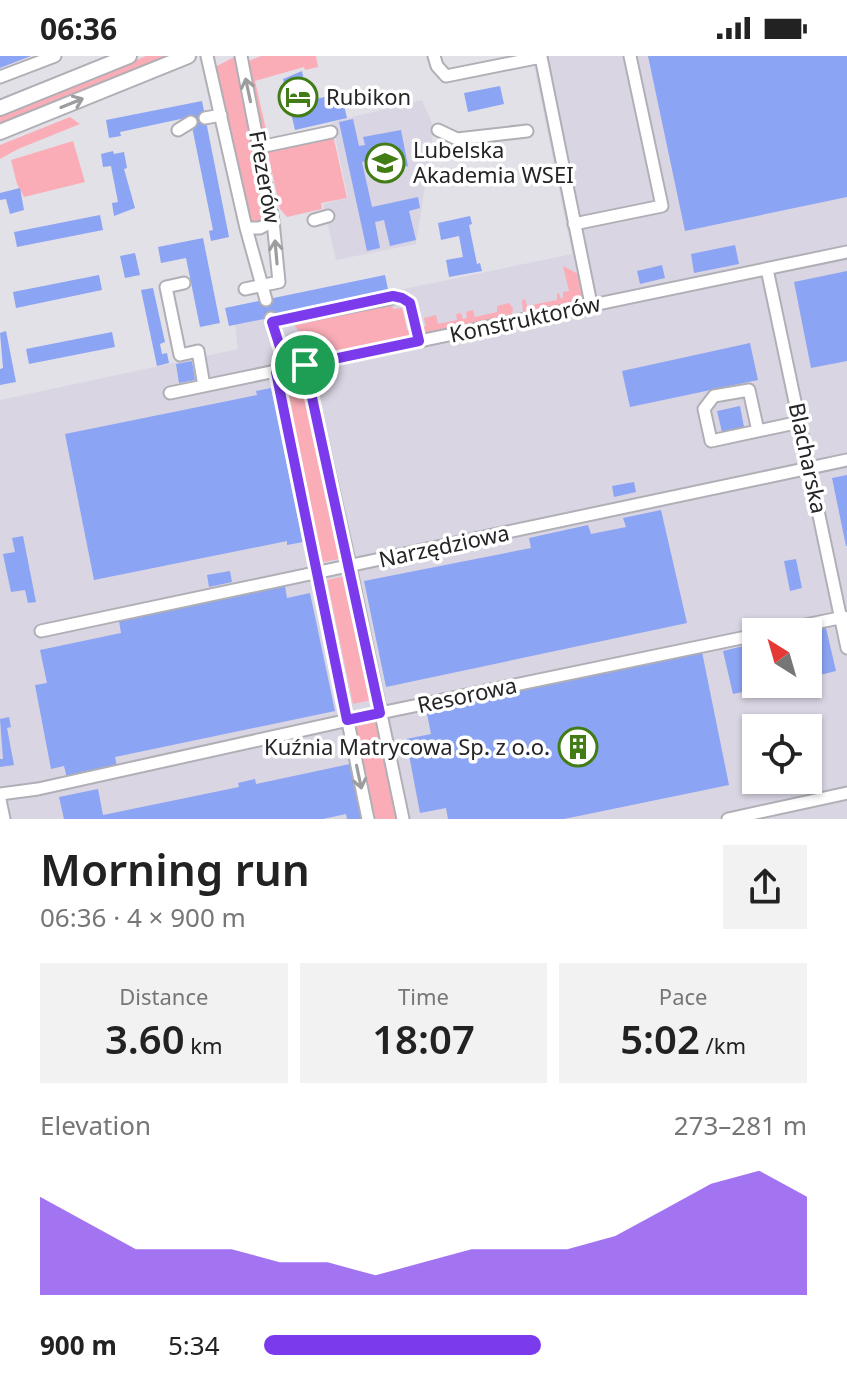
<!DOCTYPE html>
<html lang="en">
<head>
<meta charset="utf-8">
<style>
	body { margin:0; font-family:"Noto Sans",sans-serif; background:#f2f2f2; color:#222; height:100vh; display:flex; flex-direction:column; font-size:30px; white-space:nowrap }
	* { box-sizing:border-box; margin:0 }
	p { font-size:26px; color:#767676 }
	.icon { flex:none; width:44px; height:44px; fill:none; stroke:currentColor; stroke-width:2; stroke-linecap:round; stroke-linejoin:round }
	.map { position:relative; height:763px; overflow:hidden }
	.drawer { display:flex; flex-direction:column; background:#fff; flex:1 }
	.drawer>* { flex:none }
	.needle { width:52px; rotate:323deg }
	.controls { position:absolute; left:742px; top:562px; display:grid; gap:16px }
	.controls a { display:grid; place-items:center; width:80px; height:80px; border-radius:0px; background:#fff; box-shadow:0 2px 6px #0004; font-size:40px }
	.pin { position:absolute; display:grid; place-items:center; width:68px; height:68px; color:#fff; margin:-34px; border:4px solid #fff; border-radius:50%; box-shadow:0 2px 8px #0007 }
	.round { display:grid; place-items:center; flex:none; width:84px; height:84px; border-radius:0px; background:#f2f2f2 }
	.summary { display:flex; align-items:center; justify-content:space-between; height:136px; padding:0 40px }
	h1 { font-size:44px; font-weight:600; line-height:60px }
	.figures { display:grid; grid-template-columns:repeat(3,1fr); gap:12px; height:136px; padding:8px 40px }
	.figures div { display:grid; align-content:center; border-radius:0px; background:#f2f2f2; text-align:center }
	.figures b { font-size:40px; font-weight:600 }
	.figures small { font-size:22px; font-weight:400 }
	.figures p { font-size:22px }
	.chart { height:224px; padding:16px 40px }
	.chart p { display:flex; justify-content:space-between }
	.chart svg { width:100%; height:144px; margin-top:8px; fill:#7c3aed; opacity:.7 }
	ul { padding:0 40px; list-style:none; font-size:26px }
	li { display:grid; grid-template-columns:128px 96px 1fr; align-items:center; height:60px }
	li i { height:20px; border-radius:10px; background:#7c3aed }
	.status { display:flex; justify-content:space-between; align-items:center; height:56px; padding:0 40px; background:#fff; direction:ltr }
	.status svg { height:22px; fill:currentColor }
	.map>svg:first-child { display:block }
</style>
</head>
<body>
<div class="status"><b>06:36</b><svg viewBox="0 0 49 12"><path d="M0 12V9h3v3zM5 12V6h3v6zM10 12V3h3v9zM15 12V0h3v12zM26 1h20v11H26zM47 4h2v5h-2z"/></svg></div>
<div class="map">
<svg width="847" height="763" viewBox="0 0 847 763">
	<rect width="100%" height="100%" fill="#e3e1e8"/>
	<path fill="#dad5e3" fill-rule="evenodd" d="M532,0H847V763H0V344L238,293L235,268L572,198ZM756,576H808V628H756ZM756,672H808V724H756Z
		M422,44L434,72L416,188L336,204L323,148L348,142L332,66Z"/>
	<path fill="#faadb7" d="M146,0H173L0,72V60Z
		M236,0L267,162L256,168L250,164L215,11Z
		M261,0H316L318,11L305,14L304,11L255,25L268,82L273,84L264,86L248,5Z
		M70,61L80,68L18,93L0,103V89Z
		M333,79L347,142L321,147L322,153L287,161L280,153L267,93Z
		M73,85L85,126L24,141L17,128L11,104Z
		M563,210L578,218L582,239L579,245L523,256L522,244L525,243L527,250L557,244V238L559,237L561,243L563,241V236L569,235Z
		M391,243L393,253L402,252L407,274L413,273L409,282L316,302L291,264Z
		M509,247L513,252L512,260L425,278L419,272L426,270L424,262L436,259L438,268L457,264L456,258L461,257L463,263L467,262L466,256L473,254L475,261L497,256V250Z
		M302,315L344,502L318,507L280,319Z
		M345,520L371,644L353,648L327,524Z
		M371,664L376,668L397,763H374L354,673L357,668Z"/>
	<path fill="#8ba4f3" d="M0,0H31L0,12Z
		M648,0H847V141L685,175Z
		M302,15L308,45L341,37L347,62L295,74L283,23Z
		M500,30L504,48L468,56L464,37Z
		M202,45L229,181L211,185L209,175L213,174L190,61L120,76L121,80L109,82L106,64Z
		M353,63L359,90L365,89L363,81L401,74L408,110L399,112L400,116L371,122L368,105L362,106L372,151L418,141L420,152L409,155L416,184L390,190L384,164L375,166L380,192L367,195L339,66Z
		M113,95L114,98L124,96L127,112L124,113L135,152L114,160L112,147L118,146L111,110L103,111L101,98Z
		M20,132L24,154L10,158L6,143L0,144V137Z
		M100,159L103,174L17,191L14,176Z
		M470,160L472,168L469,169L477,208L480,207L482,215L449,221L446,204L463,201L459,180L441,184L438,167Z
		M203,182L220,267L200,271L186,202L161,207L158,191Z
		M735,189L739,208L694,217L691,198Z
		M135,197L140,219L125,222L120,200Z
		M662,209L665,222L640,228L637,215Z
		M847,215V305L811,312L794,226Z
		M99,219L102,234L16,252L13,236Z
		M385,219L389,238L229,270L225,252Z
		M153,232L165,286L160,288L162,298L167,297L169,307L157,310L141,234Z
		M6,275L16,326L0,329V313L3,312L0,277Z
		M112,276L115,291L29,308L26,293Z
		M750,287L758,324L630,351L622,315Z
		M192,305L195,324L179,327L176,308Z
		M271,332L303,486L287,489V485L94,524L65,378L257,339L256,335Z
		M740,350L744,371L722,376L717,355Z
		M847,419V490H846L832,422Z
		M634,426L636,436L614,441L612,430Z
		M661,454L687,567L386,631L364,525L531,492L529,482L588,469L591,478L626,471L623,462Z
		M23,480L36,546L28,547L25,534L11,536L3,498L15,496L12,482Z
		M796,503L802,532L790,535L784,505Z
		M230,515L232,526L209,531L207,519Z
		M285,530L287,542L310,537L335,655L115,701L117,711L67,722L64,710L51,713L35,629L47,627L40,594L121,577L119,565Z
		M826,572L836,615L808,622V576Z
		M756,587V628L774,629L733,638L723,595Z
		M702,596L729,729L564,763H448L446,752L420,757L406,683L431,678L426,653Z
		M9,661L11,671L7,672L14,709L0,711V703H3L0,663Z
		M350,708L361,763H347L346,758L323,763H64L59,741L98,733L103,759L239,731L238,727L255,723L256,728Z"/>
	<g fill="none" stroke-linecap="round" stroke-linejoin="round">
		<g stroke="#b1afb6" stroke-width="15">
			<path id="minor" d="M207,0L246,172L266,244
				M241,0L273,165L279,226L245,233
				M434,0L437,10L446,20L541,1L591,248
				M0,21L55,0
				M205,62L221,59
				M178,74L191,66
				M438,74L457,83L527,75
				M260,91L331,76
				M314,164L328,160
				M574,168L662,150L630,0
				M246,172H260L273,165
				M767,213L847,592
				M184,227L166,231L180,299L198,295L204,330
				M271,262L287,313
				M272,266L399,241L410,247L419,285
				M305,309L350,510L403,763
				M276,316L368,763
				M170,337L847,196
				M758,375L749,334L714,340L704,353L711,385L800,366
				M41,575L847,404
				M771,576L844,561
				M0,738L38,733L380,657L756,579
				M0,744L4,763
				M728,763L847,737"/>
		</g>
		<g stroke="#b1afb6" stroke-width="18">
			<path id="major" d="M0,52L129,0
				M0,76L188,0"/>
		</g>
		<use href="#minor" stroke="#fff" stroke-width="11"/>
		<use href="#major" stroke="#fff" stroke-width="14"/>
	</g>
	<defs><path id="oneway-shaft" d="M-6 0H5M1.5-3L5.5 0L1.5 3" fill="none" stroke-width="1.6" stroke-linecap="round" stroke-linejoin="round" transform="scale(2)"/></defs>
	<g stroke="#9d9c9e">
		<use href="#oneway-shaft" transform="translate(248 34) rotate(-102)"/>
		<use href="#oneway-shaft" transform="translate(72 47) rotate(-22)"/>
		<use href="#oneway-shaft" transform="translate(276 196) rotate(-95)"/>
		<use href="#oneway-shaft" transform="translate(359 721) rotate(78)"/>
	</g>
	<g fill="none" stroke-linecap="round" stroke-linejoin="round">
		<g stroke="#fff" stroke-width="16">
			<path id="route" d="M393,240L402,242L410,247L419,285L305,309L380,657L347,664L276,316L287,313L272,266Z"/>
		</g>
		<use href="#route" stroke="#7c3aed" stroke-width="10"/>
	</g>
	<defs>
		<g id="hotel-ring" transform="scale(2)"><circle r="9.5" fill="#fff" stroke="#427c15" stroke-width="1.5"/><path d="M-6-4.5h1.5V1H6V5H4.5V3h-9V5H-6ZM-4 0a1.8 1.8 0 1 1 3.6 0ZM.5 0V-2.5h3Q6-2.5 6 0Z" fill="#427c15"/></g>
		<g id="university-ring" transform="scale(2)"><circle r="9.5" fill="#fff" stroke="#427c15" stroke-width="1.5"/><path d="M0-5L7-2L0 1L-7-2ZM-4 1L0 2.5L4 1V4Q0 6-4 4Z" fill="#427c15"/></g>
		<g id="building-ring" transform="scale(2)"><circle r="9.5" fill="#fff" stroke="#427c15" stroke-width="1.5"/><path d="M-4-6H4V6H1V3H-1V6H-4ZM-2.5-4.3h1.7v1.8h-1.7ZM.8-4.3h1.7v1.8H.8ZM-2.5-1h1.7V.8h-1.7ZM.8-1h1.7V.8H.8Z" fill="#427c15"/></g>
	</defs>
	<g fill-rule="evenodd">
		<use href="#hotel-ring" x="298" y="41"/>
		<use href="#university-ring" x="385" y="107"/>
		<use href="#building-ring" x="578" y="691"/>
	</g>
	<g text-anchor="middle" stroke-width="7" stroke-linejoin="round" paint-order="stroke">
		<g font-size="22" fill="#252427" stroke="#fff" text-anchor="start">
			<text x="326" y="49">Rubikon</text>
			<text x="413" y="102">Lubelska<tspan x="413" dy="25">Akademia WSEI</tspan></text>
			<text x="550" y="699" text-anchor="end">Kuźnia Matrycowa Sp. z o.o.</text>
		</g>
		<g font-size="22" fill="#252427" stroke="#fff">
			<text transform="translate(265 121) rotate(80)" y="8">Frezerów</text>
			<text transform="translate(525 263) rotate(-12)" y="8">Konstruktorów</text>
			<text transform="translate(808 402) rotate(78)" y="8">Blacharska</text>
			<text transform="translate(444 490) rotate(-12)" y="8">Narzędziowa</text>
			<text transform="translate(467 639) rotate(-12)" y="8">Resorowa</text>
		</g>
	</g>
</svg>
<div class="controls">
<a><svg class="needle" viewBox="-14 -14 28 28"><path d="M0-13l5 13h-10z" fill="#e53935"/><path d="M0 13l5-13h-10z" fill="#767676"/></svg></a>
<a><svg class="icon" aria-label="locate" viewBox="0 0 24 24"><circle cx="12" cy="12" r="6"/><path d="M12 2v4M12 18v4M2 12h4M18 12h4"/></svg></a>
</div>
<div class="pin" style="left:305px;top:309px;background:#1e9e55"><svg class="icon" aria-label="arrive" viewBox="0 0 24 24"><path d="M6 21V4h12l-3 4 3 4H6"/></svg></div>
</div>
<section class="drawer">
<div class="summary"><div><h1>Morning run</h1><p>06:36 · 4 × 900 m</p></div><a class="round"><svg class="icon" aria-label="share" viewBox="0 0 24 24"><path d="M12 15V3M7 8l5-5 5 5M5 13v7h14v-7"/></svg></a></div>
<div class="figures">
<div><p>Distance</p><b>3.60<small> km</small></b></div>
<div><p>Time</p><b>18:07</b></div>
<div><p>Pace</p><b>5:02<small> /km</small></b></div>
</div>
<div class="chart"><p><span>Elevation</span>273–281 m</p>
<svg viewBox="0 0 160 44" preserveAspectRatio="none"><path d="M0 44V14L10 22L20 30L30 30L40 30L50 34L60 34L70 38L80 34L90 30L100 30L110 30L120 26L130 18L140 10L150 6L160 14V44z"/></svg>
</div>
<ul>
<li><b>900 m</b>5:34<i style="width:51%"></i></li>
</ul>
</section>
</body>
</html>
